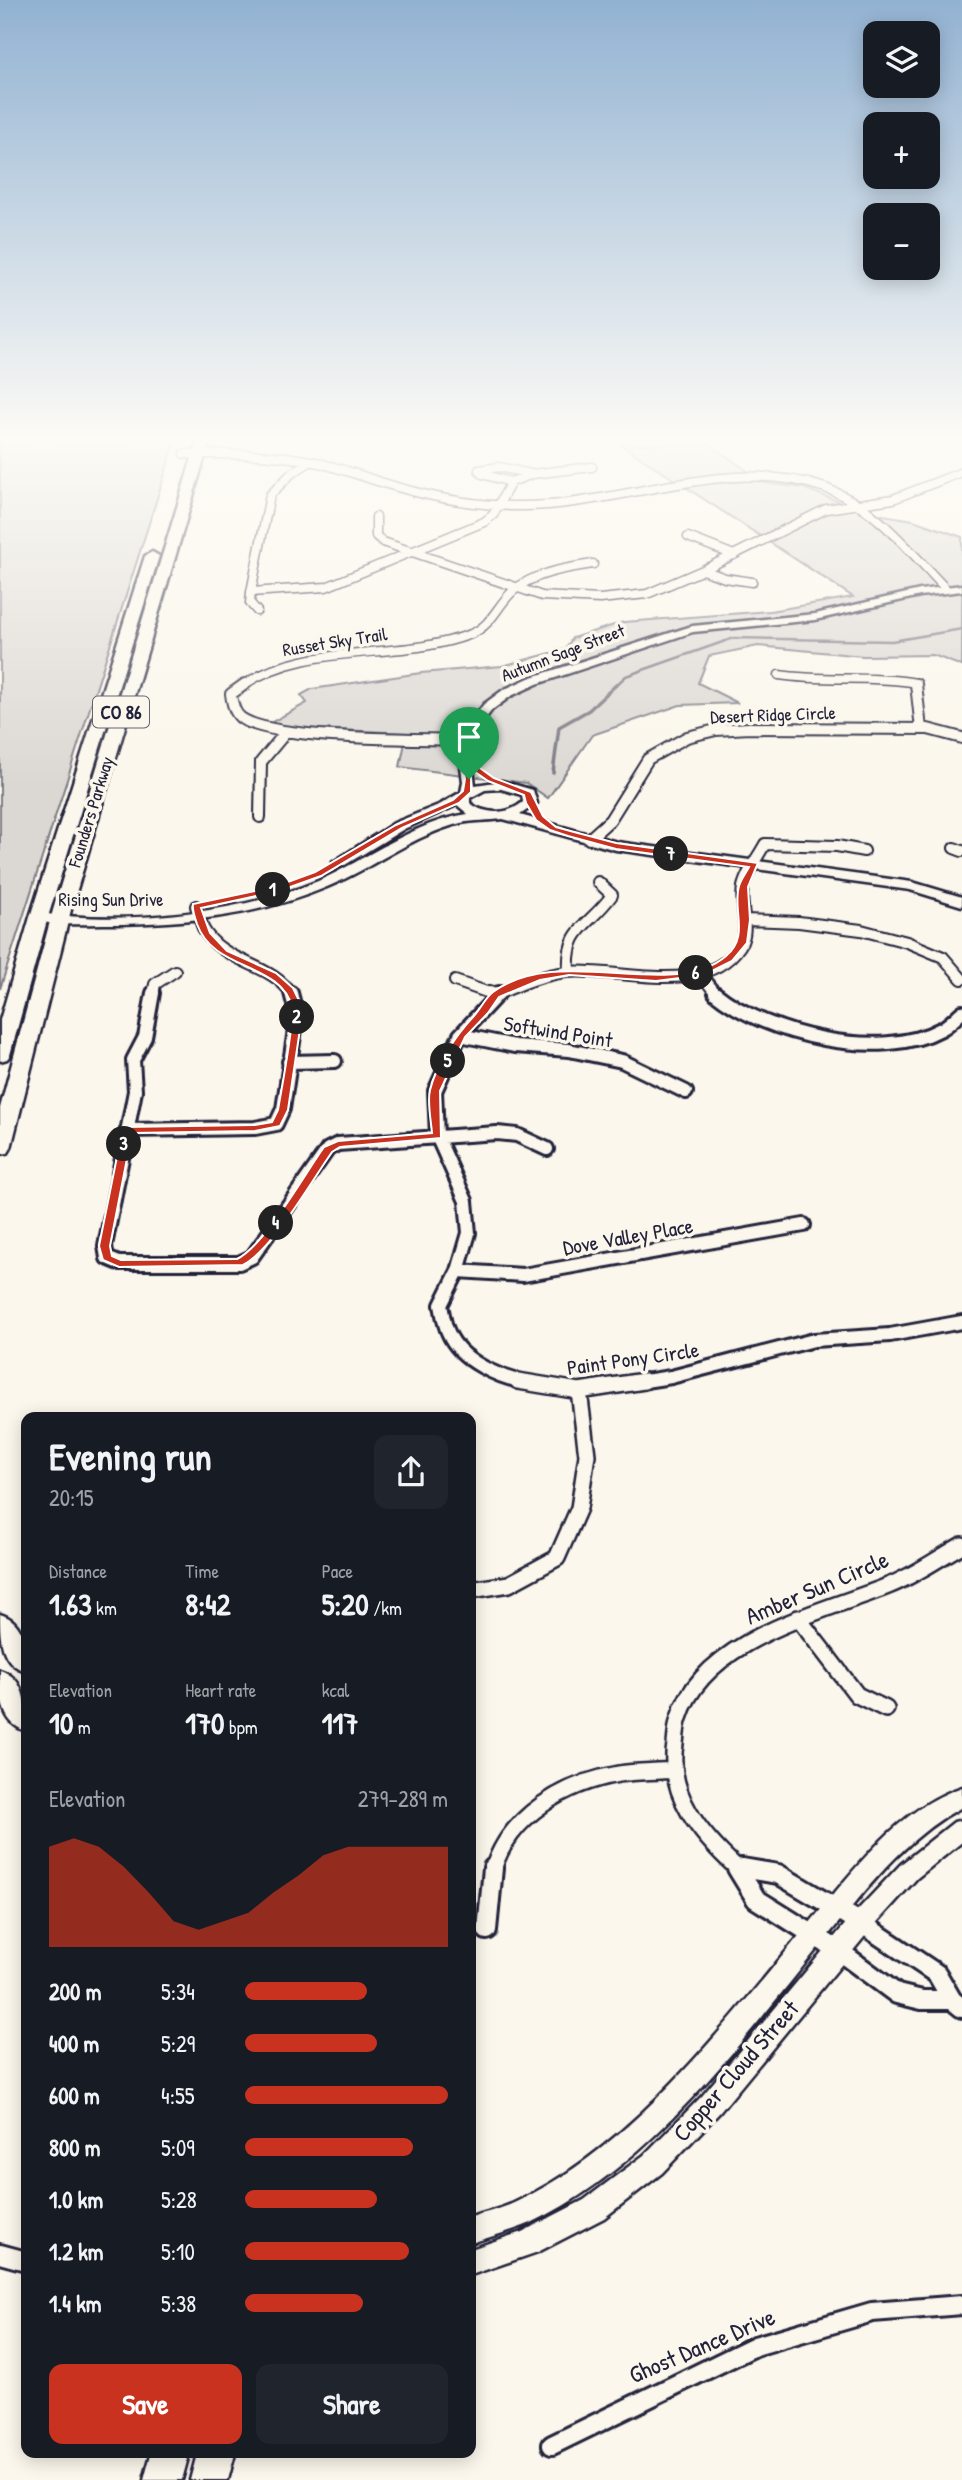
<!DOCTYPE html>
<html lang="en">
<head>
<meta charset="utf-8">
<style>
	body { margin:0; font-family:"Patrick Hand",sans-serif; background:#20242c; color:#f1f3f6; height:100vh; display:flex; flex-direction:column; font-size:26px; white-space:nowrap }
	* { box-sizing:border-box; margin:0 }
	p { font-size:23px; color:#9ea1a6 }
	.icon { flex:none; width:38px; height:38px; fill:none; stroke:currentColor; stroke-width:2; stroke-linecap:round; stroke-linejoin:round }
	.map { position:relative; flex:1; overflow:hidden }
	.drawer { position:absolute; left:21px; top:1412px; width:455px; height:1046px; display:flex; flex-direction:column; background:#171b24; border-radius:14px; box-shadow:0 4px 18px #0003 }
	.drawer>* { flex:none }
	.controls { position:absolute; left:863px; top:21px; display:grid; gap:14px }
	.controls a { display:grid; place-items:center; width:77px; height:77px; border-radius:14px; background:#171b24; box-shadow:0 4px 18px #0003; font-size:35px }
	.pin { position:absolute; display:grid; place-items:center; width:60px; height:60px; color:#fff; margin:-72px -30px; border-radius:50% 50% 50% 0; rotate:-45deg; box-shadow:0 0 7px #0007 }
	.pin .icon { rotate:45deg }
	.km { position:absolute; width:35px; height:35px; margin:-18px; border-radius:50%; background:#222; color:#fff; font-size:19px; line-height:35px; text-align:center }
	.round { display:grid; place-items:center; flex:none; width:74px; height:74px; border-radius:14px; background:#20242c }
	.headline { display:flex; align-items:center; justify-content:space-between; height:119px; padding:0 28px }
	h1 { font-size:38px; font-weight:800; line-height:52px }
	.figures { display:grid; grid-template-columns:repeat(3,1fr); gap:10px; height:119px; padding:7px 28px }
	.figures div { display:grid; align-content:center }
	.figures b { font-size:30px; font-weight:800 }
	.figures small { font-size:19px; font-weight:400 }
	.figures p { font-size:19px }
	.chart { height:196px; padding:14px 28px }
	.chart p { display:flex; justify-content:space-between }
	.chart svg { width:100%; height:126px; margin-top:7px; fill:#c8321e; opacity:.7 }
	.button { display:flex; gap:14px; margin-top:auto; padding:14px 28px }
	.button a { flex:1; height:80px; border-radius:14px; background:#c8321e; color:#fff; font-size:28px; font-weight:800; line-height:80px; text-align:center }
	.button a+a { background:#20242c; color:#f1f3f6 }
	ul { padding:0 28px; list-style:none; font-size:23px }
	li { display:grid; grid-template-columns:112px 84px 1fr; align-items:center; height:52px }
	li i { height:18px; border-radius:9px; background:#c8321e }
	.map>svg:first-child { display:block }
</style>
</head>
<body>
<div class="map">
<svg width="962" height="2480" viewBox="0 0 962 2480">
	<rect width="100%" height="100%" fill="#fbf7ec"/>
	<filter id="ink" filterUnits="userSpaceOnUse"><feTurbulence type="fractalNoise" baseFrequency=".0143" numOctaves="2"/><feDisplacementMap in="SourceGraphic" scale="14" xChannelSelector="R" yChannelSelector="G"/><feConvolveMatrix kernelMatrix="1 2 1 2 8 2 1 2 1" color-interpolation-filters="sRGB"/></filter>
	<g filter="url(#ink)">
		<path fill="#dbd8d3" stroke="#7e7d87" stroke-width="2" d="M0,439H176L0,989Z
			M620,444H709L765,483L803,488L866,512L913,520L962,537V666L933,655L863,656L758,646L709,656L698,683L738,703L680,705L592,735L548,798L526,783L400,767L407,733L296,728L270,723L307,703L301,695L312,689L421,673L502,666L566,649L572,638L624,622L770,611L853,597Z"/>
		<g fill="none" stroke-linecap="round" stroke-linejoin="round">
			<path stroke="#787681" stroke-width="2.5" d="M615,686L626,676L734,638L892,641L962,629"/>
			<path stroke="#787681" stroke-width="3.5" d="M553,773L559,727L589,710L617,684"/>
			<g stroke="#22223b" stroke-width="11">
				<path id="street-far4" d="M184,454C226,454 269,453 310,461C340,467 368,479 397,487C445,501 497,509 548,505C640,498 734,457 825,488C875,505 911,553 946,589
					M511,482L482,474L479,470L499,467L531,474
					M376,517V536L383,542L542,596L600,599L647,594L703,570L826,509L893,499L962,472
					M688,537L734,555
					M703,570L725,578L752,582
					M251,592L326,587L484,522L493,515L511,482L532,474L592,467
					M257,611L250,603L251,592L270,495L291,474L311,461
					M779,675C825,682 871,675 916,683V686
					M242,686C308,640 399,662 471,634C492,625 497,606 512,592C532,573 567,568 593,564"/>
			</g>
			<g stroke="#22223b" stroke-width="14">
				<path id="street-far3" d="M245,684L231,694C232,702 234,713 241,718C273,741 421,738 466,740
					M916,684L921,729
					M260,817L261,762L286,732
					M589,839L610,820L648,759L687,737L716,730L749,728L928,729L962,738
					M954,848L962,851
					M196,906C198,913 200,921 203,928C222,964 272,962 292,995
					M745,920L799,922L861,930L907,942L943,957L962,979
					M569,972C566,927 589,927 612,895L598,882
					M700,973L717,995
					M455,981L495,995
					M153,995L155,984L175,971
					M495,995C519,985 541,975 567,972C618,967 705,999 740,946C751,928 739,906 743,887C746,873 758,857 765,844L837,846L864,851"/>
			</g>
			<g stroke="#22223b" stroke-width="18">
				<path id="street-far2" d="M153,993L145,1037L133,1060L135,1091L105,1246L107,1258L119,1263H239L252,1257L328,1149L338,1144L497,1133L517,1135L547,1149
					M490,993L495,995
					M499,993L460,1035L435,1091L437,1136L466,1201L469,1233L458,1271L441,1305C443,1314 444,1324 448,1332C460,1361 499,1378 529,1383
					M715,993C766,1035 881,1062 941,1029C949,1025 955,1018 962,1012
					M460,1035L515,1046L569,1050L622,1061L686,1092
					M289,1062L335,1061
					M127,1130L255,1128L276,1124L283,1109L297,1016L291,993
					M458,1271L523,1275L804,1225
					M632,1383L671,1377L814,1340L890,1335L962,1322"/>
			</g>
			<g stroke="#22223b" stroke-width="20">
				<path id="street-far1" d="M518,1381L579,1391L644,1381
					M471,1590L509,1584L557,1558L579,1508L587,1455L579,1391
					M798,1618L857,1695L886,1709
					M736,1867C701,1835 667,1795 675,1744C676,1736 676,1726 679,1718C703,1639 820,1613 888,1586C914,1576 937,1559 962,1545
					M493,1870C509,1815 566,1783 619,1774C637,1771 655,1772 673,1770
					M738,1870L736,1867L753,1870"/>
			</g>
			<g stroke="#22223b" stroke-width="24">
				<path id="street" d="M737,1868L756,1899L839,1951L897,1994L922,2000H952
					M742,1868L778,1874L861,1923L937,1974L952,2000
					M487,1930L493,1868
					M952,2000L962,2008
					M0,2254L26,2261
					M552,2445L755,2346L872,2312L962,2305"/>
			</g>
			<g stroke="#22223b" stroke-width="5">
				<path id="secondary" d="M962,585V591L920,596L815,620L693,632L537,684L511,696L492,710L475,732L471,750L475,785L502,781L533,790L537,803L520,815L617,842L912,882L962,897V906L910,890L616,850L503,819C489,821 475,820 461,823C413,835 373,868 327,887C256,917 179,924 103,924C80,924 56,926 34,920L32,917L39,913C123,925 239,914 318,881C368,859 413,822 468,814L457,805L404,829L345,865H335L333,862L394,823L441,804L461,792L463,782L459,750L463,732L484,704L503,690L529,678L692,626L815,614L920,590ZM501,789L522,795L523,802C508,815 485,815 470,803V798L485,790Z
					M962,1787V1807C905,1837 866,1890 826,1938C743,2039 652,2166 531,2223C512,2231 490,2237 471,2243V2217C486,2212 502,2209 516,2202C637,2145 729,2019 813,1919C854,1870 899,1808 962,1787Z
					M962,1820V1842L917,1878L870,1930L720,2112L662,2173L604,2218L538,2252L471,2275V2249L522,2232L584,2200L644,2155L702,2096L852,1916L901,1864L954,1822Z"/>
			</g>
			<g stroke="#22223b" stroke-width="5">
				<path id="highway" d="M198,439H210L71,910L11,1148L8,1153L0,1154V1108L53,910Z
					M152,552L159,556L48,917L10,1055L7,1059L0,1061V1020L30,917L145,556Z
					M0,1614C26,1622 26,1648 26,1671C0,1664 0,1637 0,1614Z
					M0,1670C27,1679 26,1707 26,1731C0,1723 0,1694 0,1670Z
					M151,2454H189L182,2480H144Z
					M197,2454H235L228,2480H190Z"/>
			</g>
			<use href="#street-far4" stroke="#fbf7ec" stroke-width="8"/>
			<use href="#street-far3" stroke="#fbf7ec" stroke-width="10"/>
			<use href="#street-far2" stroke="#fbf7ec" stroke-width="12"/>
			<use href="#street-far1" stroke="#fbf7ec" stroke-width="15"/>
			<use href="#street" stroke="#fbf7ec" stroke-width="18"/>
			<use href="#secondary" fill="#fbf7ec" fill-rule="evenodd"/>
			<use href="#highway" fill="#fbf7ec" fill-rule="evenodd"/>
		</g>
	</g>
	<linearGradient id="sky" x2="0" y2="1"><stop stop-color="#92b2d2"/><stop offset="0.56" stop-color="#fdfbf6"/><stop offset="1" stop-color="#fdfbf6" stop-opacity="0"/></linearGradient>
	<rect width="962" height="786" fill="url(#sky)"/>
	<path fill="#c8321e" stroke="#fff" stroke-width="2" fill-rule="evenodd" d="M466,758L494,778L531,792L543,816L556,827L574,832L616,843L758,863L748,887L750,920L747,943L732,961L704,975L656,981L569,975L540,980L499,997L488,1013L465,1037L440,1091L441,1138L340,1147L332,1152C311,1182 273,1249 243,1265L119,1267L103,1260L99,1246L123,1127L255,1125L272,1122L278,1110C281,1091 295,1020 292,1007C281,962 213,971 197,924C195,917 192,911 193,904L274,887L315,872L396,825L453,800L463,791L465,779L462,761ZM471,769L488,781L524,795L526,803L536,820L550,830L568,836L616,849L749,867C746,873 741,879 739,886C732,910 750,936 726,956C673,1002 559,943 493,992C485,998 480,1010 473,1017C456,1035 436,1065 430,1090C427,1102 431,1120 432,1133L338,1141L324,1147C304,1175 265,1245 237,1259L121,1260L112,1256L110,1246L132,1133L255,1131L280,1126L288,1110L303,1009L293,988L276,973L227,951L210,933L201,908L279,891L321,876L402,828L459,803L471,792Z"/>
	<g text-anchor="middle" stroke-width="7" stroke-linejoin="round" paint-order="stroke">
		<g font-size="18" fill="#22223b" stroke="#fbf7ec">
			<text transform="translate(335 642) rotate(-9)" y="6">Russet Sky Trail</text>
			<text transform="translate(563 653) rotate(-21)" y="6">Autumn Sage Street</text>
			<text transform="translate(773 715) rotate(-2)" y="6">Desert Ridge Circle</text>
			<text transform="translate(91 812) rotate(-73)" y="6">Founders Parkway</text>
			<text x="111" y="906">Rising Sun Drive</text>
		</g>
		<rect fill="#fbf7ec" stroke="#636270" stroke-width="2" x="93" y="696.5" width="56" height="31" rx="5"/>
		<g font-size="19" font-weight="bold" fill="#22223b">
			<text x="121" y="719">CO 86</text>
		</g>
		<g font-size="21" fill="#22223b" stroke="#fbf7ec">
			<text transform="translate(558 1032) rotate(9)" y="7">Softwind Point</text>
			<text transform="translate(628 1237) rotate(-10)" y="7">Dove Valley Place</text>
			<text transform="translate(633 1359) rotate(-8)" y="7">Paint Pony Circle</text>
		</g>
		<g font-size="24" fill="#22223b" stroke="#fbf7ec">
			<text transform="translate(817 1588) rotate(-23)" y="8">Amber Sun Circle</text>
			<text transform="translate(736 2071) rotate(-49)" y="8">Copper Cloud Street</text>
			<text transform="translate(702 2346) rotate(-23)" y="8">Ghost Dance Drive</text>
		</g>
	</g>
</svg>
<div class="controls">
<a><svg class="icon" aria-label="layers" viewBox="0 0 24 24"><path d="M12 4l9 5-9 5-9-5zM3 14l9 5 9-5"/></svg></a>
<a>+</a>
<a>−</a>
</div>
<div class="pin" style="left:469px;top:779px;background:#1e9e55"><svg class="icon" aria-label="arrive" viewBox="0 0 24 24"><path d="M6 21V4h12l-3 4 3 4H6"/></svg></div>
<b class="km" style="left:273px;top:890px">1</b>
<b class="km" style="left:297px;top:1017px">2</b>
<b class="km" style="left:124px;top:1144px">3</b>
<b class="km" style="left:276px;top:1223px">4</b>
<b class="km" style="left:448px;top:1061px">5</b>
<b class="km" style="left:696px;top:973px">6</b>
<b class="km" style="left:671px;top:854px">7</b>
<section class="drawer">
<div class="headline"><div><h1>Evening run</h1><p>20:15</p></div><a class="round"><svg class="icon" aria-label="share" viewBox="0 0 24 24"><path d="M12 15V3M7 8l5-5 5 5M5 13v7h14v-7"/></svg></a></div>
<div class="figures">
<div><p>Distance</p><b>1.63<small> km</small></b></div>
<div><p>Time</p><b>8:42</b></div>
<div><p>Pace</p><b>5:20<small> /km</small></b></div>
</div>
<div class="figures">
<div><p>Elevation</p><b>10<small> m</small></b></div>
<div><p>Heart rate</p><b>170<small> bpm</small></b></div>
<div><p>kcal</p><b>117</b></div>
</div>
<div class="chart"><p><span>Elevation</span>279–289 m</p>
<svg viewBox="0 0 160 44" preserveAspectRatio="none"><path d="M0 44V9L10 6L20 9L30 16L40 25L50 35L60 38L70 35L80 32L90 25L100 19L110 12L120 9L130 9L140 9L150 9L160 9V44z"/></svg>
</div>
<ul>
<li><b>200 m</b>5:34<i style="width:60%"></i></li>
<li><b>400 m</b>5:29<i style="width:65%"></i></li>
<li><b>600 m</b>4:55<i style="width:100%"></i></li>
<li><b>800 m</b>5:09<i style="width:83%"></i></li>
<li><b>1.0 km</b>5:28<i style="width:65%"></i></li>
<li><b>1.2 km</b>5:10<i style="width:81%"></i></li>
<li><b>1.4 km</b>5:38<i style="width:58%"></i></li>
</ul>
<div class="button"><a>Save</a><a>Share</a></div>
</section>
</div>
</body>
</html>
